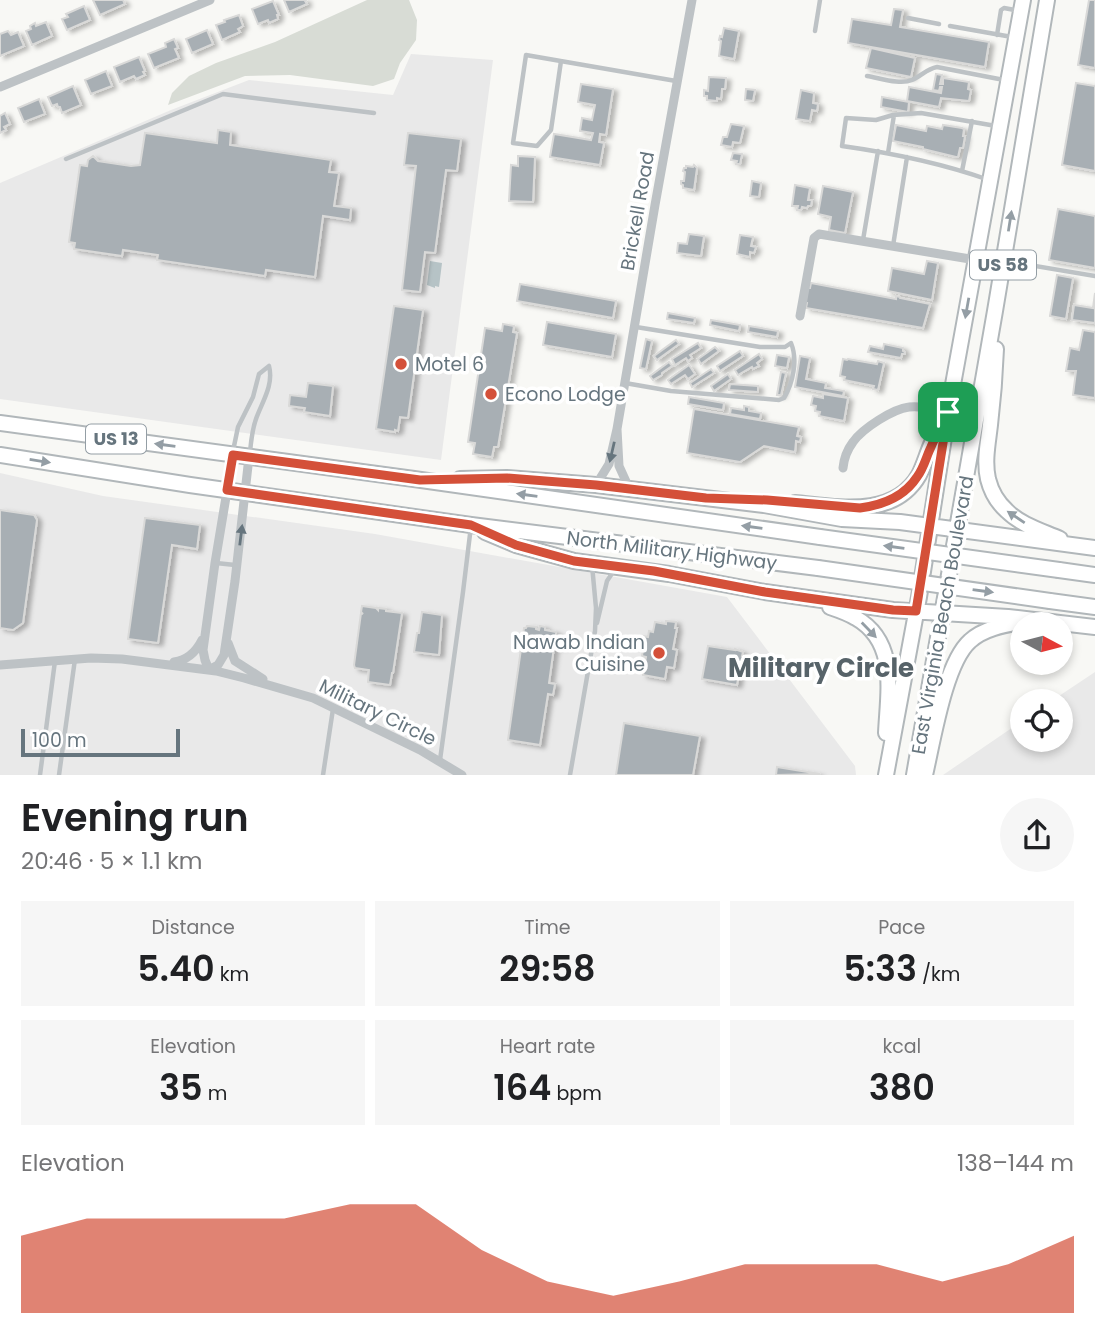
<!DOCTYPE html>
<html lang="en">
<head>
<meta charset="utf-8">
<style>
	body { margin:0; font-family:Poppins,sans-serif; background:#f6f6f6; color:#202124; height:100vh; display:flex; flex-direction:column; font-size:26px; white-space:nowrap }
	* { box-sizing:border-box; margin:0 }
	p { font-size:23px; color:#757577 }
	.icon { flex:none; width:38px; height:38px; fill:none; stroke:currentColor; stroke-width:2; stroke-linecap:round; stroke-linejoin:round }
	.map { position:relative; height:775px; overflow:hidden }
	.drawer { display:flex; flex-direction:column; background:#fff; flex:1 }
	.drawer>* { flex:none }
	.needle { width:46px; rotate:97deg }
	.tools { position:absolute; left:1010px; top:612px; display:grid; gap:14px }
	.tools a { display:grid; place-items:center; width:63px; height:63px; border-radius:50%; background:#fff; box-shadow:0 4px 10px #0003; font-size:35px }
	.scale { position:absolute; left:21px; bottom:18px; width:159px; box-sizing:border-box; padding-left:7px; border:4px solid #66757e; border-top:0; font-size:19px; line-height:24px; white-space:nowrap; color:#66757e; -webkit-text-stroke:5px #fff; paint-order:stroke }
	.pin { position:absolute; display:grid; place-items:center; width:60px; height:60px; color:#fff; margin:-30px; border-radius:14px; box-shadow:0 4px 10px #0006 }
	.round { display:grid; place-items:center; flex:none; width:74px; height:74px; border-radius:37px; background:#f6f6f6 }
	.overview { display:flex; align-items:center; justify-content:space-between; height:119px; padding:0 21px }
	h1 { font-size:38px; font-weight:600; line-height:52px }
	.stats { display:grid; grid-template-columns:repeat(3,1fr); gap:10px; height:119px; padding:7px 21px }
	.stats div { display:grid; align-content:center; border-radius:0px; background:#f6f6f6; text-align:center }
	.stats b { font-size:35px; font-weight:600 }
	.stats small { font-size:19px; font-weight:400 }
	.stats p { font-size:19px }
	.chart { height:196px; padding:14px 21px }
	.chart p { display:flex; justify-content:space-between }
	.chart svg { width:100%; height:126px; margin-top:7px; fill:#d45039; opacity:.7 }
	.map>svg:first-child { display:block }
</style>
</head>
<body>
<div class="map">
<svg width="1095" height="775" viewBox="0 0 1095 775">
	<defs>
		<filter id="shadow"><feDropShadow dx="4.5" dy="2.5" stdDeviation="2" flood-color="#0004"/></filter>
	</defs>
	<rect width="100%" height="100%" fill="#f8f8f5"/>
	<path fill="#e9e9e9" d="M411,54L493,60L441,460L0,399V183L171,110L249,80L393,95Z
		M0,473L103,496L375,534L727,597L855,766L856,775H0Z
		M1095,672V775H943L1022,721V740H1060V702H1050Z"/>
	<path fill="#d8dcd5" d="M367,0H409L417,20L416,40L400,63L394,79L373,86L290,75L245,76L168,105L172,93L189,76L216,63L275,42Z"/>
	<path fill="#b6c3c6" d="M430,261L442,263L439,287L435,286V288L427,285Z"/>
	<path fill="#a8afb4" stroke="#d9d9d8" stroke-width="2" filter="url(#shadow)" d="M93,0H123L125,4L100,15Z
		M284,0H306L305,1L307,4L289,12Z
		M1089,0H1095V68L1078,65Z
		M273,1L279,15H277L278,19L269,23L268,20L258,24L252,9Z
		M84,6L90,20L67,30L62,19L68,17L66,14Z
		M894,9L903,10L900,27L989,42L985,67L848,43L852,19L891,25Z
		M239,15L243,26L238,29L240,32L222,40L216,25L225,22L224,20Z
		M46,22L52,36L32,45L26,31L31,29L30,26L35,23L36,26Z
		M724,28L739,31L734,59L719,56L721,41L719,40L720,36L722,37Z
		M207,30L213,44L192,53L186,39Z
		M8,31L11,35L18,32L24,46L0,56V34Z
		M174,39L178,48L175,49L179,58L154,68L148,54L166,47L165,43Z
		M871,48L915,58L911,77L866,68Z
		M139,57L145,71L143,72L145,75L136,79L134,76L120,82L114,67Z
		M106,71L112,86L91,94L85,80Z
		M936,74L942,75L940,84H943V78L969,82L968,89L971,90L969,101L941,98L939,107L907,101L909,87L941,93L942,87H940L939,91L933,90Z
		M709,77L726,78L725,89H722L721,99L717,98V101L707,100V96H704V90L708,91Z
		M1076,83L1095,86V171L1062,165Z
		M581,84L613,89L606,135L600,134L599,142L604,143L600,165L550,157L554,134L591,140L593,133L580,131L582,118L592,120L595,105L578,102Z
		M73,86L81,105L62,113L60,107H58L57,104L52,106L48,97Z
		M746,89L755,90L753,101L745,100Z
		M801,90L814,93L813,103L818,104L817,111L812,110L810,121L796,119Z
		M882,97L909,102L908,112L881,107Z
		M39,99L45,114L24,122L18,108Z
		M5,113L10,124L4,127L6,130L0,133V116Z
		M731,124L744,126L740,143L733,142L732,147L721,145L723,137H727Z
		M896,125L926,131L927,126L942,129L943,125L962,128L964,129L963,136H965L963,148H960L958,157H956L923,149V147L893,141Z
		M218,130L231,132L230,145L331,160L329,172L339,173L334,206L351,208L350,220L323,216L315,277L266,270L265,276L157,260L158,255L123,250L122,256L74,249L75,243L69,242L80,165L87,166L88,160L93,156L98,161L131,166L140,165L145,133L217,143Z
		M408,133L461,139L457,171L446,170L435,253L425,252L420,292L402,290L416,166L404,165Z
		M733,153L742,154L740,164H736L737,161L731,160Z
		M518,156L535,157L533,202L509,201L511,165L518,166Z
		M694,165L697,168L694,190L683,188V185L681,184V181H684L685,172L683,171L684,168H686V166L693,167Z
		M752,181L761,183L759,197L750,196Z
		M795,185L810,188L808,200H812L811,206H808L807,208L802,207L801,210H797L798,206H792Z
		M823,186L853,192L845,233L829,230L831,217L818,214Z
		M1058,209L1095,216V268L1049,260Z
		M689,234L704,236L701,256L677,253L678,243L687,244Z
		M740,235L753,237L751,246L756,247L754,253L750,252V257L737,254Z
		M927,261L938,263L932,300L888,291L892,268L924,274Z
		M1057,275L1073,278L1066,319L1050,316Z
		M811,283L896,299V296L900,297V298L930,304L923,328L806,308L807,303L804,302L807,288H810Z
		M520,284L616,301L613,318L517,301Z
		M1095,293V323L1072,320L1074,305L1093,308Z
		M394,306L423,310L408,418L400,417L398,431L395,430V432L376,429Z
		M668,313L695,318L694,323L667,319Z
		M711,320L740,325L739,331L710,325Z
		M547,322L616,334L612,357L543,345Z
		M503,324L514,326L513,332L517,333L498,447H494L492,457L473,454L475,443L468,442L485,328L502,331Z
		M749,326L778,331L777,337L748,332Z
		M1083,330L1095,332V398L1073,395L1076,371H1066L1070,348L1079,350Z
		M646,339L652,341L646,369L640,368Z
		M676,340L679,344L657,360L654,356Z
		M698,343L701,348L690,355L692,358L688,361L686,358L675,365L672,359Z
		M884,344L903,348V351L905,352V354H902L901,358L868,352L870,346L883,349Z
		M715,347L719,351L701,364L698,359Z
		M740,351L743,356L720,371L717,366Z
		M759,354L762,359L757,363L759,366L753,369L752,367L738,375L735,370Z
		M777,355L789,357L787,368L775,366Z
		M800,356L810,358L806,379L826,383L825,388L844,391L843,396L795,387Z
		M843,359L847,360L848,359L877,364L878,361L884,363L878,390L873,389L874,386L844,380L845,377L840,376Z
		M669,362L672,366L662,373V375L653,380L650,376Z
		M689,365L695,374L688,379L685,375L671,384L668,380Z
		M711,369L714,373L692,387L690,383Z
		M781,372L786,373L781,395H777Z
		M728,374L731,379L714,391L711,386Z
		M308,383L333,386L330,416L304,412L305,408L289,406L290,395L306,397Z
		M730,384L758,386V392L729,390Z
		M823,394L848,398L844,421L819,416L820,412L815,411L816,406L811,405L813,396L823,398Z
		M689,397L724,403L723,410L688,404Z
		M744,406L749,407V411L761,413L760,419L730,414L731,408L744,410Z
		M694,409L799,427L797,436L801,437L800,442L796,441L795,452L764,446L740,462L687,453Z
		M0,510L34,515L37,520L23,623L13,630L0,628Z
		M145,518L200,525L197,549L172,545L158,643L128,639Z
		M362,606L376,608L378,610V608L386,609V611L402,613L393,673H392L390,685L368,682L369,670L355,668L354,665L361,613L363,614L361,612Z
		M422,612L442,615L439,655L414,652L417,633H419Z
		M666,621L676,622L675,628H677L673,649L677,650L674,668L667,667L665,679L643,675L646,657L642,656L644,643L642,642L643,636L648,637L649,631L653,632L655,622L666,624Z
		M527,626L536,627V629L539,630L540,626L545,627V630L556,632V635L569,637L568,645L554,647L549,683L555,684L553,695L548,694L540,745L508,740L524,628H526Z
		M708,646L735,650V649L743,652L742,656L745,657L744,662H741L737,685L702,679Z
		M624,723L700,736L693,775H616Z
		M777,767L820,774L776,775Z"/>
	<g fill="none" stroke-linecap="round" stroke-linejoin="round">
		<g stroke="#b1b7ba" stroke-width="18">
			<path id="primary" d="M996,349C995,375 993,400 990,425C988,443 984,461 988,479C991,491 998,503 1007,511C1021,525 1042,531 1060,539
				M0,423L414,479L820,537
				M0,455L190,485L471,525L818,568
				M460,479L507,478L596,485L764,505L842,519L900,522L1095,548
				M795,503C837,507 894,519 919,475C924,465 927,454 931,445C934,438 938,432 942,426
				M485,532L516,545L574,561L669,574L765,592L893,610L1008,617L1095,627
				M1059,570L1095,575
				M1050,601L1095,607
				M830,607C839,610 848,613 856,618C898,642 888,691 886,733
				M886,775L919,597L948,412L1023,0
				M914,775L995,311L1047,0
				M925,775C933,741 945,663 970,641C983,629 1003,625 1021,622"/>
		</g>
		<path stroke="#bdc2c5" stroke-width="4.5" d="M908,18L939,24
			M950,26L1012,37
			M815,31L820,0
			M997,35L1001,10L1004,8L1020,11
			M561,61L551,130L537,146L513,143L526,55L676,81
			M867,76C880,78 900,85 912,80C922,76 926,69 937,67L1004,80
			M888,153L894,115
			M66,159L223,94L374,113
			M962,171L972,121
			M989,180C941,163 892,153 842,146L846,118L876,120L893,115L921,113L996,126
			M863,240L878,151
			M893,246L907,157
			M1006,261L1095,276
			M625,383L671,391L779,400L784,398C793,383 798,360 791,343L785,347H760L636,327
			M233,451L238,427L253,397L259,374L269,366C274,385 262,402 256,419C252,430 251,442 250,452
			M216,563L235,565
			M597,623L607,581L615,569
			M440,760L463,592L471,526
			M40,775L55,661
			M59,775L75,659
			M323,775L333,709
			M570,775L595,631L596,608L592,565"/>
		<path stroke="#bdc2c5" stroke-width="9" d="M0,87L210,0
			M800,316L814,238L819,234L976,260
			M617,429L655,205L692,0
			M233,455L215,563L203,650L205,660L209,670L218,665L224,655L235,581L249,457
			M843,468C844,458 847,450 853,442C863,428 893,409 909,407C922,405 936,410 948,412
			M596,485L609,464L617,429L619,466L629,488
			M228,643L235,661L263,679
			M174,662C188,660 196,652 202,640
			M0,665L91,658L122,659L216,671L244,678L313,698L420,750L462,775"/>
		<use href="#primary" stroke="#fff" stroke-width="14"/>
		<g stroke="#b1b7ba" stroke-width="18" stroke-linecap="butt">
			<path id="primary-bridge" d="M820,537L1059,570
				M818,568L1050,601"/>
		</g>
		<use href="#primary-bridge" stroke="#fff" stroke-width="14"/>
	</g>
	<defs><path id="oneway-solid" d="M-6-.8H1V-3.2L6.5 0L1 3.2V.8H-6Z" transform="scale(1.75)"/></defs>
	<g fill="#949ea5">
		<use href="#oneway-solid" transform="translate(1010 221) rotate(-81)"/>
		<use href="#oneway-solid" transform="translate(967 308) rotate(100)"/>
		<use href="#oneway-solid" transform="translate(165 445) rotate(-172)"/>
		<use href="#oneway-solid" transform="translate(40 461) rotate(9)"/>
		<use href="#oneway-solid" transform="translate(527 495) rotate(-172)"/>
		<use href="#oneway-solid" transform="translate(1016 517) rotate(-146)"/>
		<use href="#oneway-solid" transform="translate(752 527) rotate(-172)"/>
		<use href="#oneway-solid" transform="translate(894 547) rotate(-172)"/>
		<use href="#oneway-solid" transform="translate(983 591) rotate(8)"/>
		<use href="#oneway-solid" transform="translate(869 630) rotate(46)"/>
	</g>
	<g fill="#66757e">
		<use href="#oneway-solid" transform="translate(612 452) rotate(103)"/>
		<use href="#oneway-solid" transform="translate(241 535) rotate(-83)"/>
	</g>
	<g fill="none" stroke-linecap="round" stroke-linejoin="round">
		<g stroke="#fff" stroke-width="14">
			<path id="route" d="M948,412L916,611L893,610L765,592L654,571L574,561L516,545L471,525L227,490L233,455L420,480L507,478L596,485L706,498L767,500L860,508C883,505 904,497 917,477C924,468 926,457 931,447C936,435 943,423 948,412Z"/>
		</g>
		<use href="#route" stroke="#d45039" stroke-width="9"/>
	</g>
	<g fill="#d45039" stroke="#fff" stroke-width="2.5">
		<circle cx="401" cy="364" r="7"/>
		<circle cx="491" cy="394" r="7"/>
		<circle cx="659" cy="653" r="7"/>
	</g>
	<g text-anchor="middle" stroke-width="7" stroke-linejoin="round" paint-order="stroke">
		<g fill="#fff" stroke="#949ea5" stroke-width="2">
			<rect x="970" y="250.5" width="66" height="29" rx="5"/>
			<rect x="86" y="424.5" width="60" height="29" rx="5"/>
		</g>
		<g font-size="18" font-weight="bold" fill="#66757e">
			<text x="1003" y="271">US 58</text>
			<text x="116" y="445">US 13</text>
		</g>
		<g font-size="19" fill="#66757e" stroke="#fff">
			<text transform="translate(637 211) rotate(-80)" y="7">Brickell Road</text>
			<text transform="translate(672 550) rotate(7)" y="7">North Military Highway</text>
			<text transform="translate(942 615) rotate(-80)" y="7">East Virginia Beach Boulevard</text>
			<text transform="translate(378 712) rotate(26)" y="7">Military Circle</text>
		</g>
		<g font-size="19" fill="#66757e" stroke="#fff" text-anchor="start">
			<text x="415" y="371">Motel 6</text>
			<text x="505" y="401">Econo Lodge</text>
			<text x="645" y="649" text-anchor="end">Nawab Indian<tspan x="645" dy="22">Cuisine</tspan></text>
		</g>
		<g font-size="26" font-weight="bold" fill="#576369" stroke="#fff">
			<text x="821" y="677">Military Circle</text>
		</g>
	</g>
</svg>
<div class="tools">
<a><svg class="needle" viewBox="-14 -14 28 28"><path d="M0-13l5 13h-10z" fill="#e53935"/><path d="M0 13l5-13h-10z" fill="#757577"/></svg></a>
<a><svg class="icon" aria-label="locate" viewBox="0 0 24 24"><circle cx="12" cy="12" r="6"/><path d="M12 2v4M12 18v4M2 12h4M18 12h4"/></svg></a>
</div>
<div class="scale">100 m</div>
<div class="pin" style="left:948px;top:412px;background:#1e9e55"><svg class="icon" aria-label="arrive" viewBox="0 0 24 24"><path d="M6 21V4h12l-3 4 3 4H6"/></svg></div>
</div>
<section class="drawer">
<div class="overview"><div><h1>Evening run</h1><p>20:46 · 5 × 1.1 km</p></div><a class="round"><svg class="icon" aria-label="share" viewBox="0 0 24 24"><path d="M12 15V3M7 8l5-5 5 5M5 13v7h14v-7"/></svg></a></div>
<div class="stats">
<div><p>Distance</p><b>5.40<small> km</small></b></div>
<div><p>Time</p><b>29:58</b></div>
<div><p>Pace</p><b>5:33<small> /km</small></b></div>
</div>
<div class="stats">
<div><p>Elevation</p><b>35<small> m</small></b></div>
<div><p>Heart rate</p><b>164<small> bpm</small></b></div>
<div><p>kcal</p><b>380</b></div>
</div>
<div class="chart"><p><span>Elevation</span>138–144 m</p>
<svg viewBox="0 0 160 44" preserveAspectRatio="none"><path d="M0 44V17L10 11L20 11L30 11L40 11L50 6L60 6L70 22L80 33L90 38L100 33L110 27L120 27L130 27L140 33L150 27L160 17V44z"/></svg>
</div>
</section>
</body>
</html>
